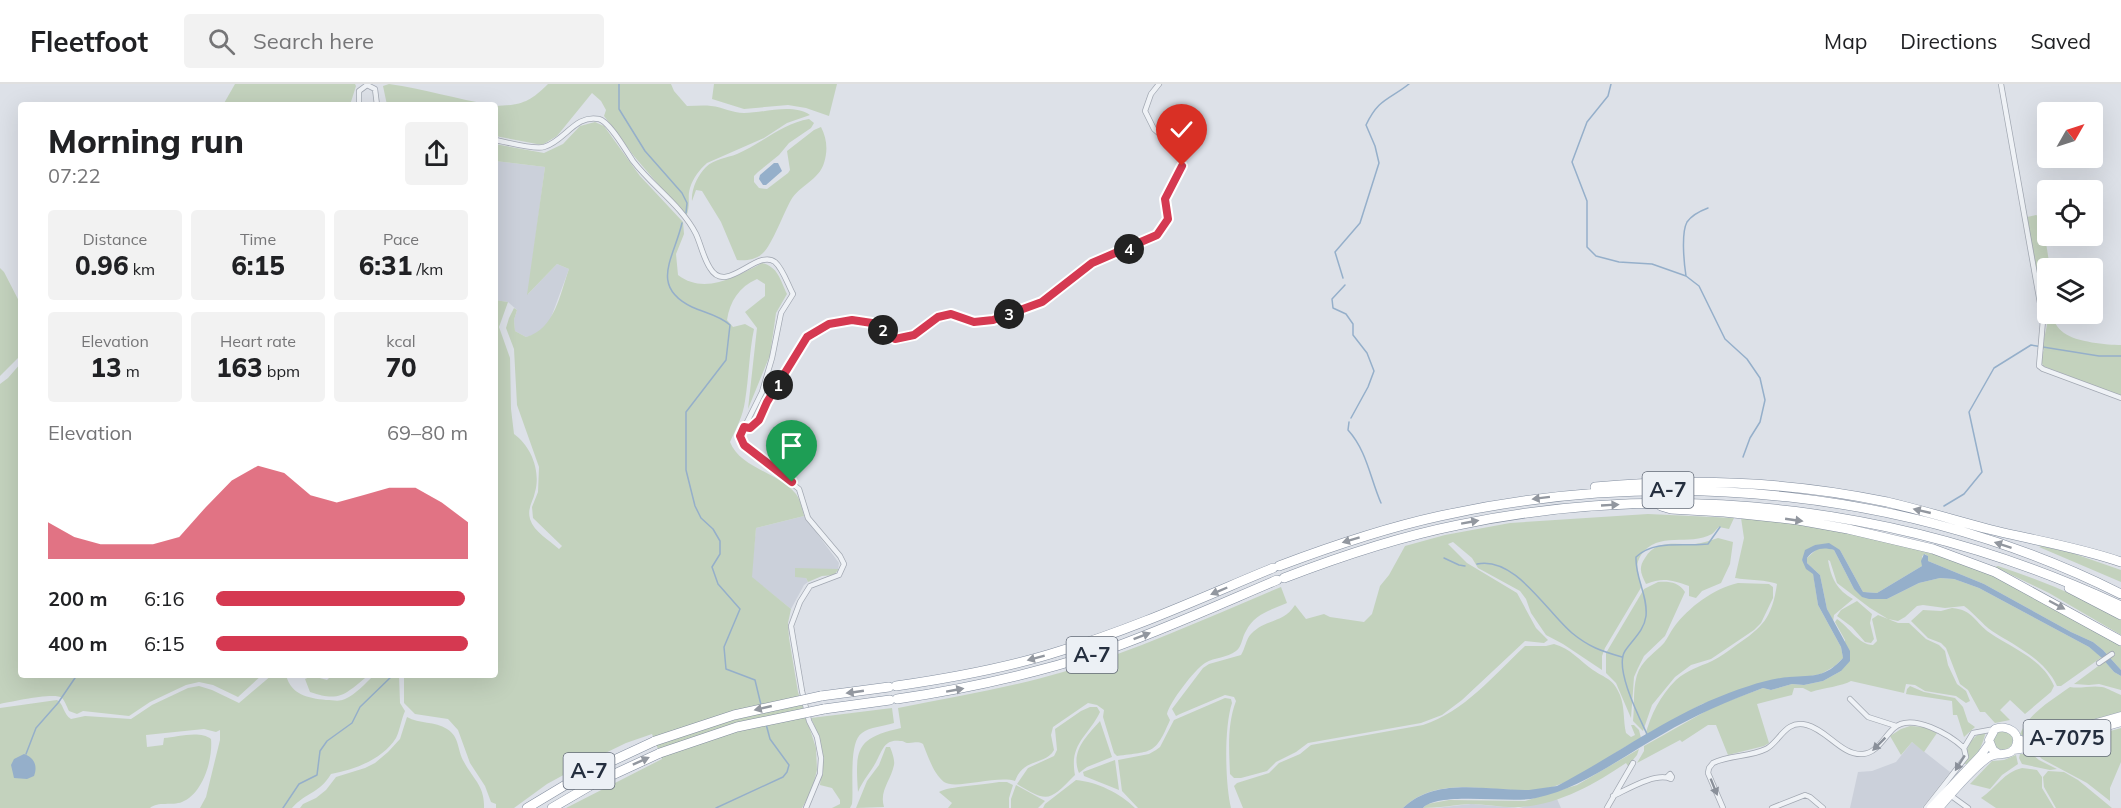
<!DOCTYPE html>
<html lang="en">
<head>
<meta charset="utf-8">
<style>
	body { margin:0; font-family:Mulish,sans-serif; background:#f2f2f2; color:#202124; height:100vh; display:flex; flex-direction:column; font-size:22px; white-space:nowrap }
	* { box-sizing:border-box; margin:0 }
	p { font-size:20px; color:#757577 }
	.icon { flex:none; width:33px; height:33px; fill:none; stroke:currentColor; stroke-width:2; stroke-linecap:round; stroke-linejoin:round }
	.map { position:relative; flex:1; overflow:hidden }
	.details { position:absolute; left:18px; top:18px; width:480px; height:576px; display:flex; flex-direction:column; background:#fff; border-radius:6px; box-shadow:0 6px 24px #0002 }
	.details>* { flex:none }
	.needle { width:39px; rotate:51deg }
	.controls { position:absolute; left:2037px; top:18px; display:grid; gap:12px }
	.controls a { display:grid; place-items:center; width:66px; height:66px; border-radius:6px; background:#fff; box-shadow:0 6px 24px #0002; font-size:30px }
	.pin { position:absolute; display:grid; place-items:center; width:51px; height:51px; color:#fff; margin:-62px -26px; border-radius:50% 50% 50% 0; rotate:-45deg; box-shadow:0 0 6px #0007 }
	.pin .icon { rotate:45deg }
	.km { position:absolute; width:30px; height:30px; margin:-15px; border-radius:50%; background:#222; color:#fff; font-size:16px; line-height:30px; text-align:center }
	.round { display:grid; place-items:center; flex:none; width:63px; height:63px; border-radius:6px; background:#f2f2f2 }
	.head { display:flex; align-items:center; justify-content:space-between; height:102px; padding:0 30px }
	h1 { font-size:33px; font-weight:800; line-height:45px }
	.figures { display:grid; grid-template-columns:repeat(3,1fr); gap:9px; height:102px; padding:6px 30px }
	.figures div { display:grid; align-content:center; border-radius:6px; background:#f2f2f2; text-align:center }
	.figures b { font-size:26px; font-weight:800 }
	.figures small { font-size:16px; font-weight:400 }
	.figures p { font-size:16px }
	.chart { height:168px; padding:12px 30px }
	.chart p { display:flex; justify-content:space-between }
	.chart svg { width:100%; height:108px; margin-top:6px; fill:#d53951; opacity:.7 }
	ul { padding:0 30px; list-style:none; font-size:20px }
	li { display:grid; grid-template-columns:96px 72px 1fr; align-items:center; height:45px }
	li i { height:15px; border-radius:8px; background:#d53951 }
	header { display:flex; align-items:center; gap:36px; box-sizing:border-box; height:84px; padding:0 30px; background:#fff; border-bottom:2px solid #e0e0e0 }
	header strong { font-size:28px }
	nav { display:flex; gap:33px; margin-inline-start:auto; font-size:21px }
	.search { width:420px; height:54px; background:#f2f2f2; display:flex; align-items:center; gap:15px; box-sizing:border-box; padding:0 21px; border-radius:6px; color:#757577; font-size:22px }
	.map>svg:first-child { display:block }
</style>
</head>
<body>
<header>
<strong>Fleetfoot</strong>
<div class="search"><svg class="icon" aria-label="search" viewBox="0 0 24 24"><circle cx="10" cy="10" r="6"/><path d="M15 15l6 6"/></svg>Search here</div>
<nav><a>Map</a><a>Directions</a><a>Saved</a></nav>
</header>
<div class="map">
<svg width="2121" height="724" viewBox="0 0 2121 724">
	<rect width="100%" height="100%" fill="#dde1e8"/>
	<path fill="#cbd0da" d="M495,77L545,83L528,210L557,180L569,185L549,239L537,250L526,253L515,247L514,236L517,226L508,218L495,216Z
		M804,432L839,479L838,485H795L806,494L808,498L804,501L791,525L751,493L756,444Z
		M1912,658L1950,688L1922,724H1850L1858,688L1872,687L1896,678Z
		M1557,715L1561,724H1436L1471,720L1519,724Z"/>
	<path fill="#c3d2bd" d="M235,0H355L356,2L350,21H223Z
		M389,0C424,5 457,15 492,21H387L383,2Z
		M548,0H671L674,7L687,22C695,22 704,21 711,22C723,23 732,29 744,29C764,29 792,19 810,31L787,39L764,54L707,79C700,85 693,94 690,104C687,114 691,121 686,133L633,71L604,32L606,26L601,17L592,9L557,52L542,61L495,52V22C521,21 529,19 548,0Z
		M714,0H837L829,32L806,24L788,21L744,25L712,15Z
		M809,35L814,39L811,44L789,59L779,71L758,88L754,92V98L759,104L767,105L788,89L790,86L787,67L814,46L821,43C827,55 828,66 824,79C819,96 800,101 791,116C784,128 772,161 763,169C756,176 745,177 737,176L721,138L702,107L696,106L692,117C691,105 698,91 706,83C714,75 727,74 737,70C761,60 783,39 809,35Z
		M595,38L604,42L640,92L683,138L684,150L676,170L678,191C704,211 736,193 762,179C778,183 780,195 787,210L776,229L770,271L748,325L757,244L745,228L765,212V200L757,195C739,203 730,217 727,236L733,243L745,240L754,245C749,269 749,293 745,317C743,332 736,345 730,358C740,384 778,388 796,410C800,415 802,424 804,432L756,444L752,493L791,525L788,539L789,554L798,608L816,664L817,686L812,706L802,724H566L662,675L652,650L626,659L591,676L547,700L514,724H496V720L491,718L485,702L470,679L458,646L448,635L415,630L404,619V591H495V216L508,218L499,243L510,274L511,325L514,350C531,362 541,387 535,408C533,418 527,424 530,435C534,448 549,456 559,465L562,462L533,434L532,423L538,408L539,383L517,321L514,265L506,244L509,234L514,224L517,226L514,236L515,247L526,253C555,245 560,210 569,185L557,180L527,211L545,83L495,77V60L544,69L563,60L580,42Z
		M2036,131L2042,134L2050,184H2048V230H2050C2054,237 2057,244 2064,249C2076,258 2107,261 2121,261V312L2043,282L2040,274L2044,266L2042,264L2047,241L2027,133Z
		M0,184L4,188L21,221V271L0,292Z
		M21,279V591H262L238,613L213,601L199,598L186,601L150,618L129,632L83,627L77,630L69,627C67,623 65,617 62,614C55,608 11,618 0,620V300L8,294Z
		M1648,430L1734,434L1729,445L1719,443C1716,445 1715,448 1712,450C1689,463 1658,446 1641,471C1634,482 1638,491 1642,502L1605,564L1602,572V586L1563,560L1546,551L1531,529L1526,515L1520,507L1478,484L1472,474L1453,458L1448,460L1467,479L1517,509L1536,544L1548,556L1544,559L1525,557L1462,616L1442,631L1421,639L1308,659L1296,668L1276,678L1267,687L1241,694H1234L1230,690C1229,665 1227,641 1236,617L1234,613L1225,611L1180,630L1176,632L1172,625L1203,584L1209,580L1241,571C1245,565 1246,555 1251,550C1266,534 1283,540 1295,521L1306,535L1324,530L1330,533L1364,538L1372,530L1380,502L1389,491L1405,462L1445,451L1510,439Z
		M1741,434C1775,435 1810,442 1844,449C1889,457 1934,465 1976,484C2026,506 2073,533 2121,560V586L2103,566L2093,558L2071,548L1984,500L1928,477V472L1925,470L1922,472V482L1877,509L1863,508L1840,466L1815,461L1802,476L1813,489L1818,521L1841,563L1843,574L1835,582L1821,590L1806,593H1789L1702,620L1645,652C1651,630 1660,612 1676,596C1687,586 1699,583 1712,577C1720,573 1728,567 1735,562C1763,543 1772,534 1777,500C1769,496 1746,496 1735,494L1744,454Z
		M1718,454L1733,458L1730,480L1721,499L1702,507L1696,514L1689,512V502C1672,496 1663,493 1646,500C1641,490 1638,484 1645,474C1656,455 1676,461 1695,460C1703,459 1711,456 1718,454Z
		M2041,462L2072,469L2121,486V498L2039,463Z
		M1825,463L1834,466L1854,505L1887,515L1919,499L1940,494L1954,495L1979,504L2089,563L2102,573L2061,602H2057C2045,575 2015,562 1992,547C1982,540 1974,529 1964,522L1945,524L1923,521L1917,522L1905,533L1898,537L1888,535L1870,524L1837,499L1830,477L1828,476C1831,494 1837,506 1853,515L1834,531L1833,538L1827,525L1820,491L1807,479V474L1817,465Z
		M1998,482C2040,496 2083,513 2121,536V551L2049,509L1995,483Z
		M795,484L838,485V486L834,491L822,492L808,498L806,494L795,493Z
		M1658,498C1668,497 1679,498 1685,508L1665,552L1644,572L1638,584L1634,593L1631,634L1616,599L1606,589V569L1644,505Z
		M1738,499L1769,500L1773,503V514L1761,539L1754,546L1711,575L1691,581L1675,593L1652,621L1643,647L1633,637C1635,621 1632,600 1639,586C1645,574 1656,568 1664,559C1668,554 1670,548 1674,543C1689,523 1713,505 1738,499Z
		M1281,503L1287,519C1271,526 1254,530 1246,547C1242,553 1242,563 1236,567C1227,574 1215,573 1205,579C1195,585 1169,619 1167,630L1170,636C1155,671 1153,667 1117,672L1114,669L1103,633L1104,626L1097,621L1088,619L1053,643L1051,651L1054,666C1045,682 1024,673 1015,697C997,691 955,706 944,698C933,689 928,672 923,660C917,657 915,659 909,659C903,659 906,657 900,657C885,655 883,665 877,676C872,687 864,694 858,708C855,665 856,654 901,644L898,624C954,613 1009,604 1063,588C1138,566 1209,533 1281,503Z
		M1857,517L1872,530L1870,539L1874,555L1871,559L1865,558L1852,543L1837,532L1841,526Z
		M1952,524C1974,526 1974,538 1990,549C2012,564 2043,575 2054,602L2051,608L2025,630L2010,616L2000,626L2010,636L1995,639L1985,628H1980L1968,606L1960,600L1946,564L1941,559L1928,554L1911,537L1923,526L1941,527Z
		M1878,531L1898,539H1909L1926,555L1939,561L1945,567L1948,581L1957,600L1966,607L1970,617L1966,619L1956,612L1925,607L1915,601L1906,600L1904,609L1851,597C1843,602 1823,604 1811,608L1803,604H1794L1792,611L1757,620L1769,659L1764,662L1728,671L1716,641H1708L1682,658L1680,656L1637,679L1644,667V662L1715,622L1763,604L1771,606L1792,600L1804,601L1823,597L1841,587L1845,556L1835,538L1837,535C1848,542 1859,561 1873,561L1877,557L1872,535Z
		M1554,560C1570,564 1580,577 1593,586C1606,595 1613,594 1620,611C1625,624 1623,636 1626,649L1631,653L1635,651L1631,641H1634L1639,646L1641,654C1613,668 1588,690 1558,701C1510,719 1447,683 1403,724H1243L1234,702L1237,699L1269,689L1279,679L1300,670L1311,661L1423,641C1464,628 1494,591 1525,562H1546Z
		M2105,577L2114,588L2121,592V606L2099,600L2089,601L2074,600Z
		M272,591H286C291,611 308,614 326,616C333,616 339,618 345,615C356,610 365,600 374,591H399L400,619L405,627C401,636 400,646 396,654C383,675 354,686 331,690C319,710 306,708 292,724H200L206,713L220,656V646L216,648L204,645L146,651L147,663L163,661L164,654C177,653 200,646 211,655C213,675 203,710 182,718C172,722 158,717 150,724H0V624L57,616C64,620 63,630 71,635L85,632L131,635L152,621L188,604L199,602L212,606L239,619Z
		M332,591H369C346,609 341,619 310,608L305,595L312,592L327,596Z
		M1910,602L1924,608L1955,614L1963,623L1968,638L1975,643L1964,653L1958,634L1957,631H1953L1952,617L1906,610L1907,605Z
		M2070,603C2081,605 2091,601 2102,603C2108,604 2115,609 2121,611V628L2026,654L2020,650C2029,629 2052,616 2070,603Z
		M1225,614L1231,615L1232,619C1224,643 1225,699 1231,724H1138L1122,707L1118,676L1149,670L1156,666L1160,663L1174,636Z
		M1090,623H1097L1100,628C1088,653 1069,659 1075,691C1050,716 1049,720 1017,700L1028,684L1054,672L1057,666L1055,645L1081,627Z
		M892,624L894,639C885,642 869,643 862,649C848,658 854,704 852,720L850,724H832L840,720V716L832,704L820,701C823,676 822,657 811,634Z
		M407,633C419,640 435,637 447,645C460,653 457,666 464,678C473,695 485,702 484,724H300L303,720L316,714L326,706L336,693L365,684L375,679L388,668L400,655Z
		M1100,637L1112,673L1087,683L1079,689C1070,667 1087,652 1100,637Z
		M1910,642L1924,643L1937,649L1924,668L1912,658L1901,671L1890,652L1901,645Z
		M2121,644V678L2110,704V717L2087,699L2042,675L2035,668Z
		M1993 656a10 10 0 1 1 20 0a10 10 0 1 1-20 0Z
		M1986,647C1983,660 1978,671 1969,680H1964C1966,664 1970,652 1986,647Z
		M886,663H890C892,668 895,676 894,681C891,696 879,707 884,723L856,724L867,697L879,681Z
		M1639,665L1637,671L1628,682L1626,679C1595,700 1558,721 1520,723C1503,724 1486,720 1469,720C1453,721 1439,724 1423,724L1427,720L1449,716L1525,717L1577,701Z
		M2020,670H2032L2039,676L2057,685L2050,686L2022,680L2019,674Z
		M2016,671L2018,680L2002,691L1990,705L1970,700L1992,677L2004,676Z
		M1115,676L1119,706L1084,692L1083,688Z
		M2022,684L2037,686L2042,693V704L2054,724H1996L1981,714C1996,704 2004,688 2022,684Z
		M2048,687L2064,688L2078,696L2112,724H2056L2044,703L2043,693Z
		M1076,696C1097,698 1120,709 1135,724H1043L1045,720Z
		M999,698H1007L1013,701L1009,714V724H948L952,719L939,708C949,702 984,701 999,698Z
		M1016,701L1045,717L1038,724H1011V715Z"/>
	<path fill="#95afca" d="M774,79H778L782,87L766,101H763L759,95L760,91Z
		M1829,459L1840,466L1863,508L1877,509L1922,482L1921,477L1924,470L1928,472V477L1984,500L2071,548L2093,558L2103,566L2121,586V592L2114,588L2102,574L2089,563L1979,504L1954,495L1940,494L1919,499L1887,515H1869L1862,513L1854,505L1834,466C1823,463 1815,464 1807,474V479L1820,491L1827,525L1850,567V577L1841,587L1823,597L1804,601L1792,600L1771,606L1763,604C1728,617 1695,631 1663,650C1621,673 1583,704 1536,714C1512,720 1439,707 1423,724H1403C1437,692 1487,707 1529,706C1538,705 1548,703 1557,702C1620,669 1680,623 1749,602C1761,598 1776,594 1789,593C1814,591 1825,594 1843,574L1841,563L1818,521L1813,490L1806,485L1802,476L1805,466L1815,461Z
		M24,670C34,673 38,682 34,692L27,695L14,694L11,681L14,675Z"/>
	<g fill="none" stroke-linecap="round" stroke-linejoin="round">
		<path stroke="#95afca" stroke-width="1.5" d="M619,0V25L645,67L682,109L687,119L686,129
			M1611,0L1608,12L1587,38L1572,78L1587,117V163L1596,172L1619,178L1652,180L1686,192L1699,202L1725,255L1747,275L1760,294L1765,316L1760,338L1750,354L1743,373
			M682,139C674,174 649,202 692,223C705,229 719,231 730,241L726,276L686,328V386L695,422L701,434L713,445L720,457V470L712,483L718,500L740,525L724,563L726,585L755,596L761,621
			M1686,192C1684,179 1681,149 1687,138C1692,131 1700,127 1708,124
			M1343,194L1335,168L1360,139L1379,79L1375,62L1366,41C1379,14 1389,16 1409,0
			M1345,201L1332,215L1333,224L1346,230L1353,240V251L1367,269L1374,287L1368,303L1351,334
			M1349,338L1348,346C1367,367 1370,394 1381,419
			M1944,422L1964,410L1982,388L1969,328L1994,284L2031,261L2099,272H2121
			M1444,474L1459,481L1465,482
			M1477,480C1515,472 1546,527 1572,549C1589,563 1601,567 1622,573
			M1647,650C1639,633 1614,584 1625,567C1633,555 1644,547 1646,532C1648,511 1635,494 1636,473C1655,455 1685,463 1708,460L1720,443
			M26,670L36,644L58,619L77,591
			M283,724L299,700L317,691L320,667L327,657L352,639L360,623L393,591
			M716,724L783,693L787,688L789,681L770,655L766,640"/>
		<g stroke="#a2a8b2" stroke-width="6">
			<path id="minor" d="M2001,0L2043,236L2039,282L2043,285L2121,314
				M359,21V7L367,1L375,5L377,21
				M495,56C507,58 534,66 544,63C565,57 575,30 599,35C610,38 626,67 633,77C652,102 682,122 696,150C701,161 703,173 710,184C726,212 757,164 775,178C783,185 788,201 793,210L781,229L772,274L762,308L740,352L744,361L799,405L808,434L840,472L844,480L839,491L810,502L800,518L791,542L802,607L809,637L817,653L821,674L820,690L806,724
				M744,343L750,344L759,336L767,318L807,253L829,240L852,236L872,239L895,255L914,251L938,233L951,230L974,238L993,236L1043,218L1092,179L1157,151L1168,135L1165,115L1182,82L1180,68L1154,45L1145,27L1151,10L1159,0
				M2099,579L2112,570
				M1850,615L1868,633L1896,642
				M1950,711L1968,724
				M1613,712C1628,705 1656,688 1671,695L1672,693L1670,690L1667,693
				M1607,724L1633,679
				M1723,724L1708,689L1709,684L1713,679C1729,671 1750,673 1766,665C1780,658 1785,635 1807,641C1827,646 1842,672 1863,670C1877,669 1884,653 1894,644C1912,628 1950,651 1964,664
				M1772,724L1805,711L1810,713L1823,724
				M1926,724L1966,673L1964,664L1973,649L1995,645"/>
		</g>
		<g stroke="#9ba5b4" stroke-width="9">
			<path id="primary" d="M2017,654L2025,658H2030L2121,632
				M2013,666L2034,663L2121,638
				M1931,724L1981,671L1989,660
				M1939,724C1950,711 1975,682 1989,673C1997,668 2009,673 2015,664C2023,649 2007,640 1995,645L1989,656L1993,666L1999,670"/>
		</g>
		<g stroke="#838e9f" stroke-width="10">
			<path id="motorway" d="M1595,403C1692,394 1792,398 1887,418C1921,426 1954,436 1988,445C2032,456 2078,463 2121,478
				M1661,422L1671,425L1724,428L1798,436L1848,445L1933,465L1995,488L2121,557
				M1279,482C1332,462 1385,444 1440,432C1667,382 1912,405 2121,510
				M1284,494C1341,472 1398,453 1458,441C1681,394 1915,425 2121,522
				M2069,504L2121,531
				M896,602C951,594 1007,584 1060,567C1133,545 1203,513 1273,484
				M821,612L889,603
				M897,615C966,605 1033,590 1098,569C1159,548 1218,521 1277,496
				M824,625L890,616
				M527,724L582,691L655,657
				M552,724L593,700L660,669"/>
		</g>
		<use href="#minor" stroke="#eff2f6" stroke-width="4.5"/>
		<use href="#primary" stroke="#fff" stroke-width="8"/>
		<use href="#motorway" stroke="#fff" stroke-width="9"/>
		<g stroke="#838e9f" stroke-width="10" stroke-linecap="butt">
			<path id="motorway-bridge" d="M655,657L734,631L821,612
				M660,669L737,643L824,625"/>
		</g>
		<use href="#motorway-bridge" stroke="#fff" stroke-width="9"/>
	</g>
	<defs><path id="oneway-solid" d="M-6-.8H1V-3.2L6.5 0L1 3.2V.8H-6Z" transform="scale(1.5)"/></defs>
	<g fill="#92979f">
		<use href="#oneway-solid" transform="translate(1541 414) rotate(173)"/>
		<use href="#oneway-solid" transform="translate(1610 421) rotate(-3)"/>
		<use href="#oneway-solid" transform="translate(1922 427) rotate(-167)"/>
		<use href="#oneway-solid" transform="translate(1794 436) rotate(8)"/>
		<use href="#oneway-solid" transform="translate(1470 438) rotate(-10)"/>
		<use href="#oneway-solid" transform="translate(1351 456) rotate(163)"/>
		<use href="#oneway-solid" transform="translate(2003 461) rotate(-162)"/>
		<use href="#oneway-solid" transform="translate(1219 507) rotate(157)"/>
		<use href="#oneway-solid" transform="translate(2057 521) rotate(28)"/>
		<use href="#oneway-solid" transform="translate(1142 552) rotate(-21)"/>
		<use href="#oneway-solid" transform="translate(1036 574) rotate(165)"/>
		<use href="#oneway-solid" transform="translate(955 606) rotate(-10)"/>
		<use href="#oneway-solid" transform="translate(855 608) rotate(172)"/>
		<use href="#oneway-solid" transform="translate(763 624) rotate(167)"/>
		<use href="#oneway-solid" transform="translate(641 677) rotate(-24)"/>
	</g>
	<g fill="#8a909a">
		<use href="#oneway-solid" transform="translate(1879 660) rotate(135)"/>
		<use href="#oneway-solid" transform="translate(1960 679) rotate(122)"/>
		<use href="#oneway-solid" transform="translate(1714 703) rotate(68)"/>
	</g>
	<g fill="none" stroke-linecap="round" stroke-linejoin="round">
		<g stroke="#fff" stroke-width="12">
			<path id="route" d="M792,398L744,361L740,352L744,343L750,344L759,336L767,318L807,253L829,240L852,236L872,239L895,255L914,251L938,233L951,230L974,238L993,236L1042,218L1092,179L1157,151L1168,135L1165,115L1182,82"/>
		</g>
		<use href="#route" stroke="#d53951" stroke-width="8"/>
	</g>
	<g text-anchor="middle" stroke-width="4.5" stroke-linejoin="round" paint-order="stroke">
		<g fill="#ecf0f5" stroke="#616976" stroke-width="1.5">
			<rect x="1642.5" y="388" width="51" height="36" rx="4.5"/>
			<rect x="1066.5" y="553" width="51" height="36" rx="4.5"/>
			<rect x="2023.5" y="636" width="87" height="36" rx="4.5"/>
			<rect x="563.5" y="669" width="51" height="36" rx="4.5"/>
		</g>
		<g font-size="21" font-weight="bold" fill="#252f3f">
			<text x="1668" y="413">A-7</text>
			<text x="1092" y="578">A-7</text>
			<text x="2067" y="661">A-7075</text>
			<text x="589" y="694">A-7</text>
		</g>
	</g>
</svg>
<div class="controls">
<a><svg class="needle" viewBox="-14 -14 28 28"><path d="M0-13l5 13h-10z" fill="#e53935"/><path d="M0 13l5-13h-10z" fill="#757577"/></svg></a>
<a><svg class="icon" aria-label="locate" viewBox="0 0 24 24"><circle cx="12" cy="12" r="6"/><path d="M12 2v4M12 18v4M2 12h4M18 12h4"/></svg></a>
<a><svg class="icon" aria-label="layers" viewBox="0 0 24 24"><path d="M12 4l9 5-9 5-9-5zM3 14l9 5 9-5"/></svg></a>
</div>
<div class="pin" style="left:792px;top:398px;background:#1e9e55"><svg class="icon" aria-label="arrive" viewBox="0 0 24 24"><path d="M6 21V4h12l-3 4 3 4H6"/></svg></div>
<div class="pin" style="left:1182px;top:82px;background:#d93025"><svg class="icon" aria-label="check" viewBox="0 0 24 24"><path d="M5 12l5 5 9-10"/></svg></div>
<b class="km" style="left:778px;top:301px">1</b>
<b class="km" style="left:883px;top:246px">2</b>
<b class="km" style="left:1009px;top:230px">3</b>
<b class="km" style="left:1129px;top:165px">4</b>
<section class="details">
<div class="head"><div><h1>Morning run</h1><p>07:22</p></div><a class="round"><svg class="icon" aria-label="share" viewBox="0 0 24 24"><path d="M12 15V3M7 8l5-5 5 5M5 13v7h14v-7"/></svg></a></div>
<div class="figures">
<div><p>Distance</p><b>0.96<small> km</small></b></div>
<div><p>Time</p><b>6:15</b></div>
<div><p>Pace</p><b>6:31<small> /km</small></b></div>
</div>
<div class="figures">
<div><p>Elevation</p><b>13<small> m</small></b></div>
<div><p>Heart rate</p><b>163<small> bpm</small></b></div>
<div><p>kcal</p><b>70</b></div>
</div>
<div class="chart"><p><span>Elevation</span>69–80 m</p>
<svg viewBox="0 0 160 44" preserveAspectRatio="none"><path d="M0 44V29L10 35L20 38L30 38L40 38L50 35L60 23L70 12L80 6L90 9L100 18L110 21L120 18L130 15L140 15L150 21L160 29V44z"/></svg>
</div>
<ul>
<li><b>200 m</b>6:16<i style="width:99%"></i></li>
<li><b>400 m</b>6:15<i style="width:100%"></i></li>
</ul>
</section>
</div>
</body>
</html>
